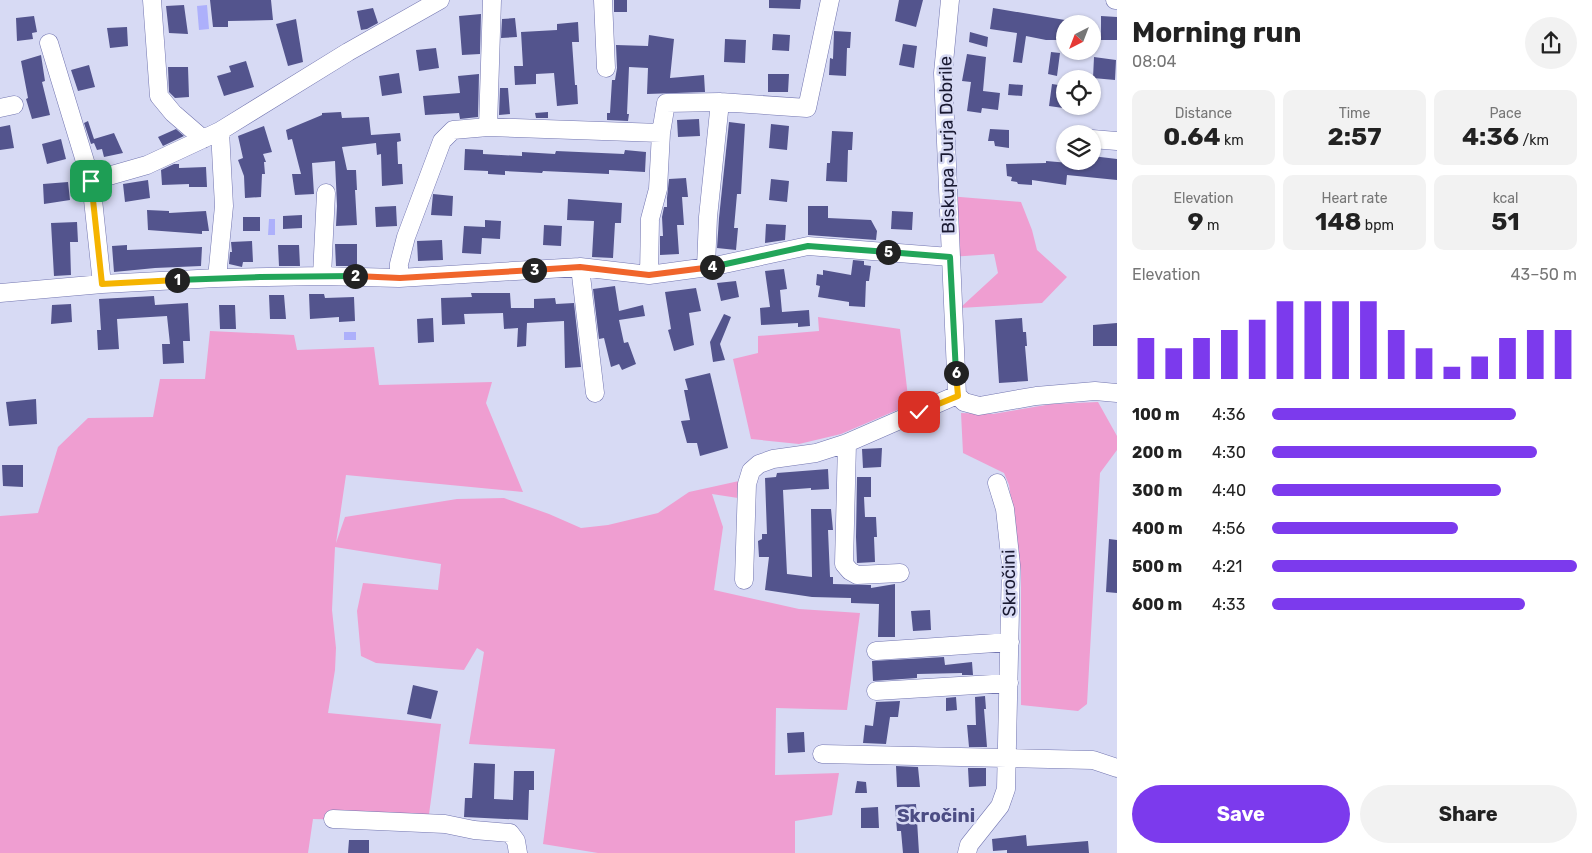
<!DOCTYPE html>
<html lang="en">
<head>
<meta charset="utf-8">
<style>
	body { margin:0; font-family:Rubik,sans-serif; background:#f2f2f2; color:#222; height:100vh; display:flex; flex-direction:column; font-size:19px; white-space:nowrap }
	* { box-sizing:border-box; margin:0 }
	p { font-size:16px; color:#767676 }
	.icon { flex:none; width:28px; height:28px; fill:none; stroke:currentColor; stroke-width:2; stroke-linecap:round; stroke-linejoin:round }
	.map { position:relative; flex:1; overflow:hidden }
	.sheet { display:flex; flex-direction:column; background:#fff; width:475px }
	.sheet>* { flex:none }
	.needle { width:32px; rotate:222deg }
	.controls { position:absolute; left:1056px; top:15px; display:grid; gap:10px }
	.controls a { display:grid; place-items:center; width:45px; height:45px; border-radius:50%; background:#fff; box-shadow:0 1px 4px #0004; font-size:25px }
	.pin { position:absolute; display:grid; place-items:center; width:42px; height:42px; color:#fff; margin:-21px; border-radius:10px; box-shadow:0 2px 8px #0006 }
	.km { position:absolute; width:25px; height:25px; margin:-12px; border-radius:50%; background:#222; color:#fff; font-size:14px; line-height:25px; text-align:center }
	.round { display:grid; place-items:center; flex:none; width:52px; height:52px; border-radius:26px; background:#f2f2f2 }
	.overview { display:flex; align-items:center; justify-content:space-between; height:85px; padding:0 15px }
	h1 { font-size:28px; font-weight:700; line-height:38px }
	.stats { display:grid; grid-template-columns:repeat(3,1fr); gap:8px; height:85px; padding:5px 15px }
	.stats div { display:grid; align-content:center; border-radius:10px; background:#f2f2f2; text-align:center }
	.stats b { font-size:25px; font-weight:700 }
	.stats small { font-size:14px; font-weight:400 }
	.stats p { font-size:14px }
	.chart { height:140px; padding:10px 15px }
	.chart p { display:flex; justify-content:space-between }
	.chart svg { width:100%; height:90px; margin-top:5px; stroke:#7c3aed; stroke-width:6 }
	.cta { display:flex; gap:10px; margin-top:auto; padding:10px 15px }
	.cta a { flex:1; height:58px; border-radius:30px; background:#7c3aed; color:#fff; font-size:20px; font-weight:700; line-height:58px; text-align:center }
	.cta a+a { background:#f2f2f2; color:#222 }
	ul { padding:0 15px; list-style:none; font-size:16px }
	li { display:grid; grid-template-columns:80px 60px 1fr; align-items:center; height:38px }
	li i { height:12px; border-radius:6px; background:#7c3aed }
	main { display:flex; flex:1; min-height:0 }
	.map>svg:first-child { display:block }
</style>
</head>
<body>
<main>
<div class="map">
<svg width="1117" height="853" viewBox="0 0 1117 853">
	<rect width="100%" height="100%" fill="#d7daf4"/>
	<path fill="#ef9ed1" d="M948,196L1021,202L1032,230L1037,250L1067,277L1042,303L960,308L998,273L994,254L950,257Z
		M818,317L900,329L909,405L841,434L799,444L751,439L733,359L758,353V336L819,331Z
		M210,331L294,335L297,350L374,347L379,385L492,382L486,403L523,492L346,475L336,543L345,517L457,499L504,498L549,514L581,528L608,525L658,513L689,492L739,481L738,498L712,494L723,527L714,590L799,609L860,613L847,710L776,708L775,775L839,773L832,815L795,821V853H598L543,844L555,749L469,744L484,652L477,648L464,670L376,663L361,656L357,611L363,583L438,590L441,564L335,547L332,610L336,648L335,670L328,713L441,724L428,822L313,819L308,853H0V516L38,513L58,447L88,418L153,417L160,379H205Z
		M1098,402L1117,436V450L1100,473L1087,704L1078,711L1021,705V571L1009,485L1004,473L963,453L961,413L993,414L1052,404Z"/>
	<path fill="#adb0fb" d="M207,5L209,29L199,30L197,6Z
		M269,219H275V235H268Z
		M344,332H356V340H344Z"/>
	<path fill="#53548d" d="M210,0H271L273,20L228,21V27H213Z
		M614,0H627V12H614Z
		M769,0H801L800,9L769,8Z
		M899,0H923L916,27L895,21Z
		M184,5L188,34L169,33L166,6Z
		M373,8L378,23L367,29L361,30L357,11Z
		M993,8L1065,20V40H1046L1026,36L1022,63L1013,62L1017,33L990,29Z
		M481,14L480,54L462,55L459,16Z
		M34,16L37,32L32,33L33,39L17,41L16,18Z
		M1101,16L1117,17V40H1101Z
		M515,18L517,37L501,38L502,19Z
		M296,19L303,62L288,66L276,24Z
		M578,22L579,42H572L575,85H577L578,104L557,106L554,73L536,74V84L515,85L514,66H523L521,32L557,30V24Z
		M127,27L128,46L110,48L107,28Z
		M834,31L851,32L850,48H847L846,76L829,75L830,58L833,59Z
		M970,32L988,37L987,47L969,42Z
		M773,34L790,35L789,51L772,50Z
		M649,35L674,39L670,78L704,75L705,92L647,94L648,68L629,67L627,114H629L628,121L607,120V113H610L612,80H615L617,68L616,45L648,46Z
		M725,39L746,40L745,63L724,62Z
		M903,44L917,46L914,68L899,65Z
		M436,48L439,68L419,71L416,50Z
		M1051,52L1060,53L1057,76L1048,74Z
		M967,54L986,57L983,91L1000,93L998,110L982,108L981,113L967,111L971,82L962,81Z
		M41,55L45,81L42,82L50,115L32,119L26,99L28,98L21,61Z
		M1094,57L1116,60L1115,80L1093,78Z
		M246,61L254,87L224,96L217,76L231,72L229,66Z
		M89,65L95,87L78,91L71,70Z
		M168,67H188L189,97L175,98L169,92Z
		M399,73L402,93L382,96L379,76Z
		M479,74L478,117L460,119L459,113L425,115L423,96L460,93L458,76Z
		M768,74H789L788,92H768Z
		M1009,84L1023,85L1022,96L1008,95Z
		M1052,84L1065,86L1063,108L1049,106Z
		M500,88H508L510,114L499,115Z
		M341,112L342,118L369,117L371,135L400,133L401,141L397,142L398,164H402L403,184L382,186L381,154L377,155L376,143L342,147L347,170H356L357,190H355L357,225L336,226L337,206L335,161L312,163L314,194L295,195L292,174H301L292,139L288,140L286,130L322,115V113Z
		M548,112V118H536L535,113Z
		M699,119L700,136L678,137L677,120Z
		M88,121L94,139L114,133L123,153L104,157L102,149L97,150L94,143L91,144L84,123Z
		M729,122L745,124L741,194H737L734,228H738L736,250L717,248L719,218Z
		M771,124L789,126L787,150L769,148Z
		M10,125L14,148L0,150V127Z
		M264,126L272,152L263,154L266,162H264L265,174H262L261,197L245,198L244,176L238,160L243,158L238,136Z
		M176,129L184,136L163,146L158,137Z
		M990,129L1009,130V148L995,146L994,141H988Z
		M832,131L853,132L852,150H848L847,182L826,181L827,163H830Z
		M61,139L66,159L47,164L42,144Z
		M465,149L483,150V154L522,156V152L555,154L556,151L624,154L625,150L646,152L645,172L609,170V174L543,171L542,173L505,171V175L488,174V171L464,170Z
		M1092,156L1117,159V180L1067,175L1066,185L1032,180V185L1018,184L1017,182L1011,181L1012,177L1007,176L1006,164L1046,163V161L1081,164V161H1092Z
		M174,164H179V168L206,167L207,187H189V184L162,185L161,170Z
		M686,178L688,197H682L684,225H677L679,254L660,255V236H663L662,217L664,207H667V198L669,179Z
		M771,179L789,181L787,202L769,200Z
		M148,180L150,198L125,202L123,184Z
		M68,182L70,200L44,204L43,184Z
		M433,194L453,196L452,216L431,215Z
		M568,199L622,203L621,223H615L613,258L592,257L594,221L567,220Z
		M396,206L397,226L376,227L375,207Z
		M808,206H828V218L871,220L877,231L876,240L808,235Z
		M147,210L169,211V213L206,211L209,231H202V234L148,230Z
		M892,211L913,212L912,230L891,229Z
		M302,215V228L283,229V216Z
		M243,217H260V231H243Z
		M485,220L501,221L500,239L482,238L481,254L462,253L464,226L485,227Z
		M77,222L78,242H70L71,275L54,276L51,223Z
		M766,224L786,225L785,240L765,243Z
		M544,225L562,226L561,246L543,245Z
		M442,240L443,260L418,261L417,241Z
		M252,241L253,262H243L242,267L229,264L230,252H232L231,242Z
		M335,244H357V266H336Z
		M127,245V250L202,247L201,266L155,268L114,272L112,246Z
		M278,245H299L300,266H279Z
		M853,260L864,261V265L871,266L869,281H866L865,307L849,306V302L818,297L820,286L816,285L817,274L823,275V270L851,275Z
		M784,269L787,289L780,290L782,312L809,310L810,326L798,327V323L761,325L760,308L770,307L765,271Z
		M736,281L739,297L721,301L717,283Z
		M615,286L619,311L643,305L645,316L619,320L624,343L628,342L636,364L622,370L619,364L611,367L604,338L599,339L593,289Z
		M696,288L701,311L689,313L694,345L674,351L668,330L671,329L665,292Z
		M471,293H510L511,308H534V299L555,298L556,304L574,303L581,367L565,368L564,321L527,323L526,346L517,347L518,328L504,329L503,313L464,314L465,324L442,325L441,298L472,297Z
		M309,294H324L325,298L354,297L355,321L339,322V317L310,319Z
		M269,295H284L286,319H270Z
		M154,296L155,305L188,303L190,341H183L184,363L163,364L162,344H170L167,316L117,319L119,349L98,350L97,330H101L99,299Z
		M71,304L72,322L51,324L52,305Z
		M219,305H235L236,329H220Z
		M724,314L731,317L720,344L725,360L713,362L710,342Z
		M433,318L434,342L418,343L417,319Z
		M1022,318L1023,332H1026L1027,346H1025L1028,381L999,383L995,320Z
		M1117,323V346H1093V325Z
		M710,373L728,448L700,456L697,443H687L681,421L690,420L684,390H688L685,379Z
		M36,399L37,424L9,426L6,402Z
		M882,448L881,467L863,468L862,449Z
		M2,465H23V487L3,486Z
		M828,469L829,489L811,490V488L783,490L787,574L812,577L811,509H831L833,530H828L830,577H833V584L871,585V588L895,584V637H878L879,604L851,603V598L812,597L765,590L769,557H759L758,541L762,539V534H767L765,478L776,477L777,473Z
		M857,477H871V497H864L865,517H876L877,537H874L875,562L857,563L856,537Z
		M1109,539L1117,540V593L1106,592Z
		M930,610L931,630L913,631L911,611Z
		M944,657L945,665L972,662L973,675H962V673L917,674V678L873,681L872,661Z
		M413,685L438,691L431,719L407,714Z
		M985,696L986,709H984L987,747H969L967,725H976L975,697Z
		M956,697L957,710L946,711V698Z
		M900,701L898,717H890L886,744L863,743L865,725L873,726L876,702Z
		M804,732L805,752L788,753L787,733Z
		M474,763L495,764L494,799L513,800L514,771H534V790H529L528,820L464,817L465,798H472Z
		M896,766L918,767L920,787H897Z
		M968,768H986V786L969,787Z
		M857,781L866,782L867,793H855Z
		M916,804L919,853H903L901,831H897L895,805Z
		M878,807L879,828H861V808Z
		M1026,835L1027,846L1088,841L1089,853H1007V850L993,851L992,839Z
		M349,840H369V853H348Z"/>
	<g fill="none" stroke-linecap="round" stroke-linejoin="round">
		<g stroke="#7275b0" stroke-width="19">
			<path id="minor" d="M152,0L159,96L173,113L203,139
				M603,0L606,68
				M950,0L943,73L957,395L964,402L979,406L1036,396L1095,391L1117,393
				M1115,0H1117
				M49,43L91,181L102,284
				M0,108L14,105
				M488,127L492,0
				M1092,139L1117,141
				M91,181L147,165L220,131L348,52L440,0
				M580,267L595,393
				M706,267L708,217L720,102
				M649,275L650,219L658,189L661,133L666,103L720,102L807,108L830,0
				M322,276L326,193
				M217,278L224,206L220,131
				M399,278V264L406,237L442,141L453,130L488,127L661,133
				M0,293L102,284L217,278L322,276L399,278L580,267L649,275L715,266L808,246L950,257
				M847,443L844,564L850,571L857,575L900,573
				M744,580L747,484L751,471L759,464L773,459L816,453L847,443L957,395
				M876,651L1010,642
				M876,691L1009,683
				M822,754L1093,760L1117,768
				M333,819L445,824L474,830L510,833L516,841L518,853
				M967,853L969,845L1000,806L1006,789L1011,565L1005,509L997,483"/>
		</g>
		<use href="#minor" stroke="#fff" stroke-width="18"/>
	</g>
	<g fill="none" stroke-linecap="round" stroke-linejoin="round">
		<g stroke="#fff" stroke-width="10">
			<path id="split-1" d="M91,181L102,284L177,280"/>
		</g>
		<g stroke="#fff" stroke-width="10">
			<path id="split-2" d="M177,280L260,277L355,276"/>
		</g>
		<g stroke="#fff" stroke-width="10">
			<path id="split-3" d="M355,276L400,278L534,270"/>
		</g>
		<g stroke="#fff" stroke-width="10">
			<path id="split-4" d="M534,270L580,267L649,275L712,267"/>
		</g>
		<g stroke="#fff" stroke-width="10">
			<path id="split-5" d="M712,267L808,246L888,252"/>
		</g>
		<g stroke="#fff" stroke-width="10">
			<path id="split-6" d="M888,252L950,257L956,373"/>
		</g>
		<g stroke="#fff" stroke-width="10">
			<path id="split-7" d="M919,412L958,396L956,373"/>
		</g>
		<use href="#split-1" stroke="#f5b400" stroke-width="6"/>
		<use href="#split-2" stroke="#22a559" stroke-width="6"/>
		<use href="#split-3" stroke="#f0652b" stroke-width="6"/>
		<use href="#split-4" stroke="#f0652b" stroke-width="6"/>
		<use href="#split-5" stroke="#22a559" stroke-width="6"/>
		<use href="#split-6" stroke="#22a559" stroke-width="6"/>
		<use href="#split-7" stroke="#f5b400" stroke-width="6"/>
	</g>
	<g text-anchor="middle" stroke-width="5" stroke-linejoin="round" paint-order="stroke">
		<g font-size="18" fill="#191931" stroke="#d7daf4">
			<text transform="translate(947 145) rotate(-91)" y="6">Biskupa Jurja Dobrile</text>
			<text transform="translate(1009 583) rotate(-91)" y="6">Skročini</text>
		</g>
		<g font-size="19" font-weight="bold" fill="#4c4d84" stroke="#d7daf4">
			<text x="936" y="822">Skročini</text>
		</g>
	</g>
</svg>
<div class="controls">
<a><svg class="needle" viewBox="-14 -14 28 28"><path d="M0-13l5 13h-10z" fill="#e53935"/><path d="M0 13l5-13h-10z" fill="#767676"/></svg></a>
<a><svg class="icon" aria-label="locate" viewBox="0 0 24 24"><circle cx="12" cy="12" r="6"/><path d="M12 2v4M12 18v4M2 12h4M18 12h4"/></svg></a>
<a><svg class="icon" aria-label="layers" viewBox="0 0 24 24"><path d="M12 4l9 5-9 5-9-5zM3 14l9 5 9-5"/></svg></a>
</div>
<div class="pin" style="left:91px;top:181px;background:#1e9e55"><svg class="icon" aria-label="arrive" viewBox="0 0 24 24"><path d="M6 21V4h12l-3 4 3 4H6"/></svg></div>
<div class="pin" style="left:919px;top:412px;background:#d93025"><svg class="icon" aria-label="check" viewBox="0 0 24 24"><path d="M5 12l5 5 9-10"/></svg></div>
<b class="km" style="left:177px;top:280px">1</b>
<b class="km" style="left:355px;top:276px">2</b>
<b class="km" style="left:534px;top:270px">3</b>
<b class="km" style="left:712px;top:267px">4</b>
<b class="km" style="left:888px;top:252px">5</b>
<b class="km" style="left:956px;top:373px">6</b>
</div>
<section class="sheet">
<div class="overview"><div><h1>Morning run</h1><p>08:04</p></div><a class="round"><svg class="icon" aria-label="share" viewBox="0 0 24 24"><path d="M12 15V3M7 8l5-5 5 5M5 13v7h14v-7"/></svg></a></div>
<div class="stats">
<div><p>Distance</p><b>0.64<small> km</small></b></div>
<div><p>Time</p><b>2:57</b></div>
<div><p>Pace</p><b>4:36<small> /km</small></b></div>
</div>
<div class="stats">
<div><p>Elevation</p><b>9<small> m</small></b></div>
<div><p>Heart rate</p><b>148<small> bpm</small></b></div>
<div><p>kcal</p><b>51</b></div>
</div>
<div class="chart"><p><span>Elevation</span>43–50 m</p>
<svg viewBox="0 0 160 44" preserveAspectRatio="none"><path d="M5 44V24M15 44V29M25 44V24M35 44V20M45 44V15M55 44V6M65 44V6M75 44V6M85 44V6M95 44V20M105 44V29M115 44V38M125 44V33M135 44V24M145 44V20M155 44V20"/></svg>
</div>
<ul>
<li><b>100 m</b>4:36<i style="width:80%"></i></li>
<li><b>200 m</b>4:30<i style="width:87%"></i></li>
<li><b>300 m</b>4:40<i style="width:75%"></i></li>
<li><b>400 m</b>4:56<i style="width:61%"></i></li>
<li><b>500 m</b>4:21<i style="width:100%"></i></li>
<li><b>600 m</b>4:33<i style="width:83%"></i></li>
</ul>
<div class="cta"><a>Save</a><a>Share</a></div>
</section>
</main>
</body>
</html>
